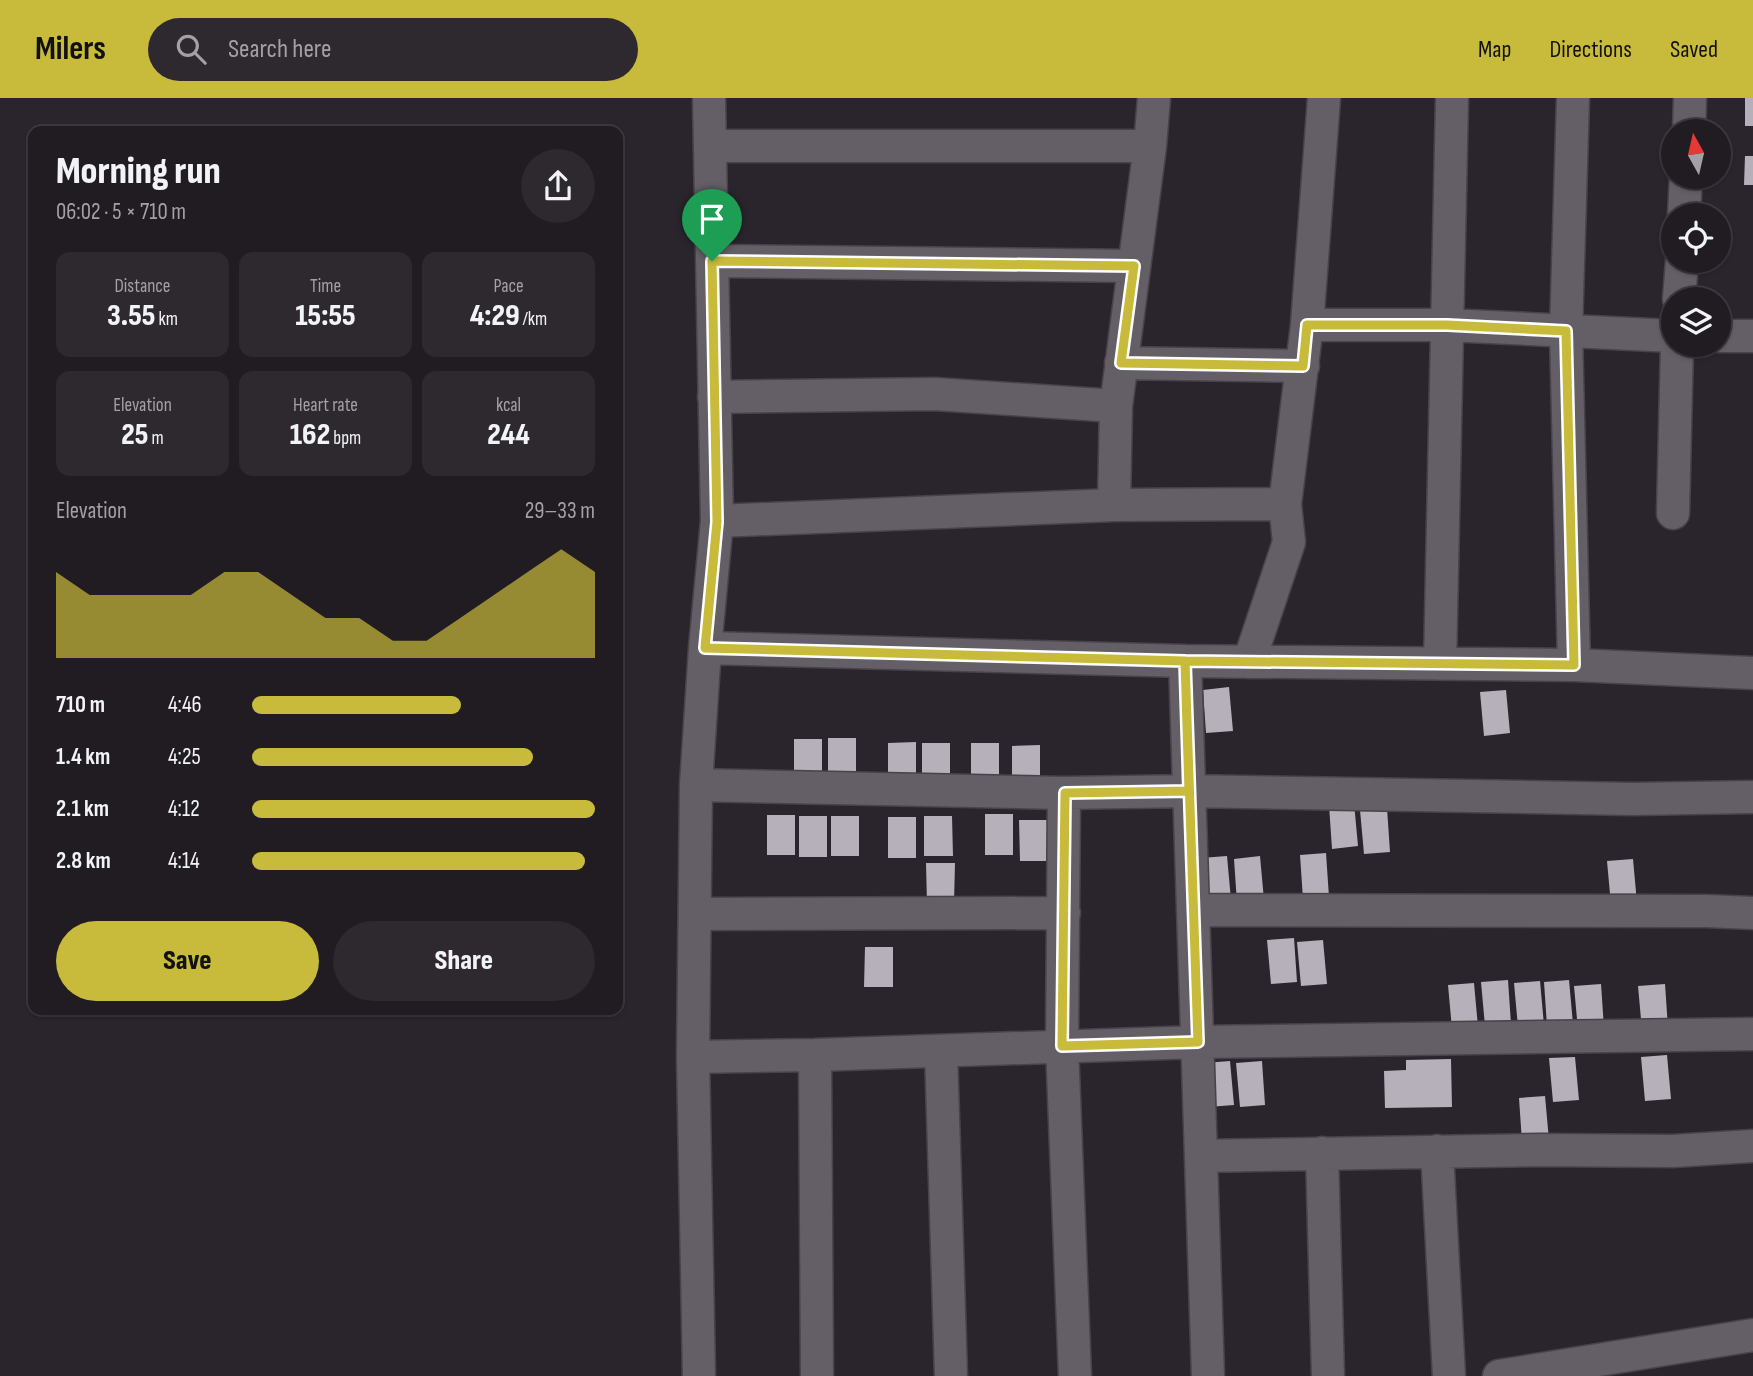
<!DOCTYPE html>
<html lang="en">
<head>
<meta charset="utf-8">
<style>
	body { margin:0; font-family:"Sofia Sans Condensed",sans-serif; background:#2d292f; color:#f1f3f6; height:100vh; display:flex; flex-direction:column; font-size:26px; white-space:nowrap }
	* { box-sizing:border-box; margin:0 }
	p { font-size:23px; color:#a2a1a5 }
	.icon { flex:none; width:38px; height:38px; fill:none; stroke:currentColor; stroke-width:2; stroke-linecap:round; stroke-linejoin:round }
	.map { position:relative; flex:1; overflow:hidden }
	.drawer { position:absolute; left:28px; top:28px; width:595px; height:889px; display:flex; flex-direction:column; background:#201c22; border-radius:14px; box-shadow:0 2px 5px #0004,0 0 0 2px #3d3a40 }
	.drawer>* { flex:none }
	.needle { width:46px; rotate:352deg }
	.controls { position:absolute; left:1661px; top:21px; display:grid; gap:14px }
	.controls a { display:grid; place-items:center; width:70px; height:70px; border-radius:50%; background:#201c22; box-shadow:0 2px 5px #0004,0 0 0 2px #3d3a40; font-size:35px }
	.pin { position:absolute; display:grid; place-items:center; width:60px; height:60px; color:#fff; margin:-72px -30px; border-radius:50% 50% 50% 0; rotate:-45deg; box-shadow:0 0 7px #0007 }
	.pin .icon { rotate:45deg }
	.round { display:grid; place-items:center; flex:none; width:74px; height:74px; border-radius:37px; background:#2d292f }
	.overview { display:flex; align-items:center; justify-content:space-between; height:119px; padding:0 28px }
	h1 { font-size:38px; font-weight:800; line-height:52px }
	.metrics { display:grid; grid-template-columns:repeat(3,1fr); gap:10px; height:119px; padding:7px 28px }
	.metrics div { display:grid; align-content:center; border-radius:14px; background:#2d292f; text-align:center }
	.metrics b { font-size:30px; font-weight:800 }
	.metrics small { font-size:19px; font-weight:400 }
	.metrics p { font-size:19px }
	.chart { height:196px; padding:14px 28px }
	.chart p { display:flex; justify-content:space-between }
	.chart svg { width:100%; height:126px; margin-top:7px; fill:#c8bb3b; opacity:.7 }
	.button { display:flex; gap:14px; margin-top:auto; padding:14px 28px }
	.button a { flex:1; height:80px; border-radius:42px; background:#c8bb3b; color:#111; font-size:28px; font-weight:800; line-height:80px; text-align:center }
	.button a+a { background:#2d292f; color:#f1f3f6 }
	ul { padding:0 28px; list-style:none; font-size:23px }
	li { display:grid; grid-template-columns:112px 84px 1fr; align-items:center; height:52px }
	li i { height:18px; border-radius:9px; background:#c8bb3b }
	header { display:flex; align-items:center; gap:42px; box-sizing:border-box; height:98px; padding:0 35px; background:#c8bb3b; color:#111 }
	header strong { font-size:33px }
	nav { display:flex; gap:38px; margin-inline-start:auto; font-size:24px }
	.search { width:490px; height:63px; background:#2d292f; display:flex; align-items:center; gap:18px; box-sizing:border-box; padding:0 24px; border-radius:38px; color:#a2a1a5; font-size:26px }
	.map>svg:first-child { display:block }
</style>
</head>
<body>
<header>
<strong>Milers</strong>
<div class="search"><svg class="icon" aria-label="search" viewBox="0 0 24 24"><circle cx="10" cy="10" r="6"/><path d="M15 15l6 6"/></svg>Search here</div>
<nav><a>Map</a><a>Directions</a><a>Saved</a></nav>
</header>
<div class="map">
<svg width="1753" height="1278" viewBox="0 0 1753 1278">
	<rect width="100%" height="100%" fill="#2a252d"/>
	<path fill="#b6b0ba" d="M1745,0H1753V28H1745Z
		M1745,58H1753V87H1744Z
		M1229,589L1233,633L1206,635L1203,592Z
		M1506,592L1510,635L1484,638L1480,594Z
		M828,640H856V681H828Z
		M794,641H822V681H794Z
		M916,644V685H888V645Z
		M922,645H950V686H922Z
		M971,645H999V686H971Z
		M1040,647V688H1012V648Z
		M1354,705L1358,748L1332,751L1329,707Z
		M1387,710L1390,754L1364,756L1360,712Z
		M985,716H1013V757H985Z
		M767,717H795V757H767Z
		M799,718H827V759H799Z
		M831,718H859V758H831Z
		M924,718H952L953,758H924Z
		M888,719H916V760H888Z
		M1019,722H1048L1047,763H1020Z
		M1326,755L1329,799L1303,801L1300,757Z
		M1227,758L1231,802L1204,804L1201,760Z
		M1260,758L1264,802L1237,805L1234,761Z
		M1633,761L1637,805L1611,807L1607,763Z
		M926,765H955L954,805L927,806Z
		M1294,840L1297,884L1271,886L1267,842Z
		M1323,842L1327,886L1301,888L1297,844Z
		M865,849H893V889H864Z
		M1508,882L1511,926L1485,928L1481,884Z
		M1569,882L1573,926L1547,928L1544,884Z
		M1540,883L1544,927L1518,929L1514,885Z
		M1474,885L1478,929L1452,931L1448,887Z
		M1601,886L1604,930L1578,932L1574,888Z
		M1665,886L1668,930L1642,932L1638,888Z
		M1667,957L1671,1001L1645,1003L1641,959Z
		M1575,959L1579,1002L1553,1004L1549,960Z
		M1451,961L1452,1009L1385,1010L1384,973L1406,972V962Z
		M1230,963L1234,1007L1208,1009L1204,965Z
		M1262,963L1265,1007L1240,1009L1236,965Z
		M1545,998L1549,1042L1522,1044L1519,1000Z"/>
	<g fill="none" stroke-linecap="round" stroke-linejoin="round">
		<g stroke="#474349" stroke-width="35">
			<path id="street" d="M1573,0L1566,233L1574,567
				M1689,33L1690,0
				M710,48H1150
				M1684,117L1686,79
				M712,163L1134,168
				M1679,201L1682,163
				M1307,227H1447L1673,238
				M1718,238H1753
				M1121,265L1303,268
				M714,299L934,296L1116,308
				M1114,407L1116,308L1150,48L1154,0
				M1673,415L1677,247
				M717,423L1114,407L1285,406
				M705,550L717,423L709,0
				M1249,564L1289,444L1285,406L1307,227L1324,0
				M1440,566L1452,0
				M696,687L1064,695L1189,693L1633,701L1753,699
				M1064,695L1062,948L1075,1278
				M1193,812L1706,813L1753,815
				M695,816L1064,815
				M941,953L951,1278
				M815,957L693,959L696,687L705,550L1185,563
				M693,959L699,1278
				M1437,1053L1449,1278
				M1322,1055L1328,1278
				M1201,1058L1542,1052L1673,1053L1753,1048
				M817,1278L815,957L1197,944L1753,936
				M1208,1278L1185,563L1574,567L1753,575
				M1499,1278L1753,1237"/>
		</g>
		<use href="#street" stroke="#645e67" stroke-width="32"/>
	</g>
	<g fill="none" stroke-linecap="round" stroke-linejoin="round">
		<g stroke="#fff" stroke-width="14">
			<path id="route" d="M712,163L717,424L705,550L1185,563L1189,693L1065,695L1062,948L1198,944L1185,563L1574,567L1566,233L1447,227H1307L1303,268L1121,265L1134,168L712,163"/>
		</g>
		<use href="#route" stroke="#c8bb3b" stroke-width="9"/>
	</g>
</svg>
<div class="controls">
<a><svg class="needle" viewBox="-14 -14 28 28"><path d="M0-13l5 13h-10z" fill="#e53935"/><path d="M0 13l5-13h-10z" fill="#a2a1a5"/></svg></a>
<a><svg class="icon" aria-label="locate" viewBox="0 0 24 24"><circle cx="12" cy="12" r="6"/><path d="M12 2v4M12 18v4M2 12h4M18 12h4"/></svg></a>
<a><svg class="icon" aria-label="layers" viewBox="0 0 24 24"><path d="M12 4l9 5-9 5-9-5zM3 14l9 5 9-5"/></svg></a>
</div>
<div class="pin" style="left:712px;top:163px;background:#1e9e55"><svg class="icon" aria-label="arrive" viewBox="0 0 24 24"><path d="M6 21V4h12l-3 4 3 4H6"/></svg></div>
<section class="drawer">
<div class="overview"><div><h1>Morning run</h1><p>06:02 · 5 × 710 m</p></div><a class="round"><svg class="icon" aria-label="share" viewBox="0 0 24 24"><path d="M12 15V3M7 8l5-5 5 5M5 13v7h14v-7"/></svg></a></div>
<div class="metrics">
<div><p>Distance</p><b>3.55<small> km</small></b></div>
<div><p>Time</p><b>15:55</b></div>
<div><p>Pace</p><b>4:29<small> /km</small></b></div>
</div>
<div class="metrics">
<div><p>Elevation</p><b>25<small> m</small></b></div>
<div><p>Heart rate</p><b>162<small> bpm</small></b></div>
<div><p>kcal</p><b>244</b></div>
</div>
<div class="chart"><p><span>Elevation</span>29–33 m</p>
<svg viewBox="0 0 160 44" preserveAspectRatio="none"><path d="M0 44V14L10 22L20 22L30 22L40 22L50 14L60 14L70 22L80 30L90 30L100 38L110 38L120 30L130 22L140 14L150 6L160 14V44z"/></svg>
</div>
<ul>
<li><b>710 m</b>4:46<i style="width:61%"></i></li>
<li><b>1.4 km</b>4:25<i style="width:82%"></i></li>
<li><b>2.1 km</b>4:12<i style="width:100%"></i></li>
<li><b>2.8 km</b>4:14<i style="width:97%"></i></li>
</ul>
<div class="button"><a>Save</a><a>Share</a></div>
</section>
</div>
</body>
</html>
